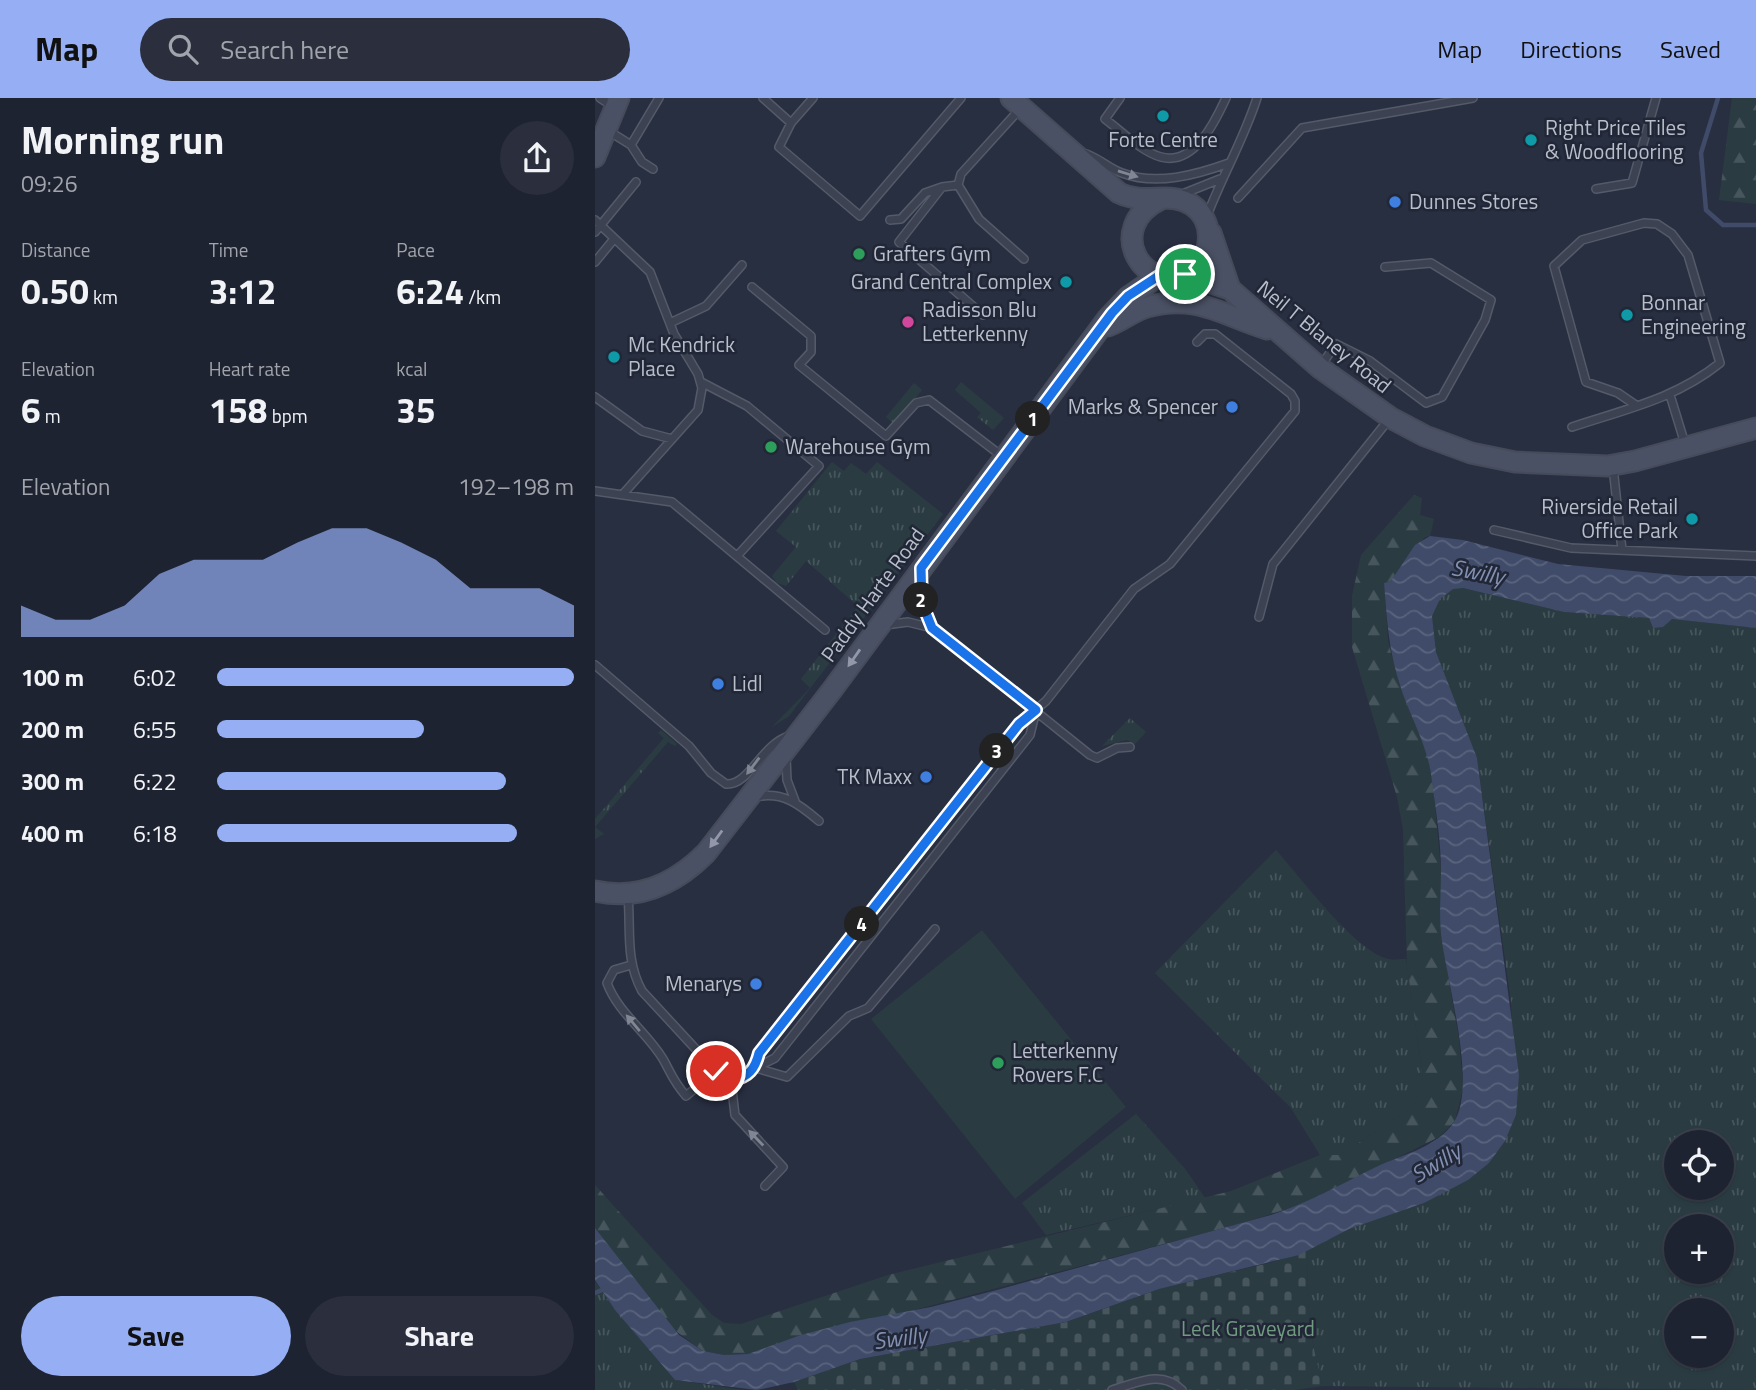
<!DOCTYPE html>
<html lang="en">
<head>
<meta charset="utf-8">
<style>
	body { margin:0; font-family:"Titillium Web",sans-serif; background:#2b2f3d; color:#f1f3f6; height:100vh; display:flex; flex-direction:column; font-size:26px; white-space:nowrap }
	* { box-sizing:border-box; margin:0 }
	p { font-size:23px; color:#a1a4ab }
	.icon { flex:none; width:38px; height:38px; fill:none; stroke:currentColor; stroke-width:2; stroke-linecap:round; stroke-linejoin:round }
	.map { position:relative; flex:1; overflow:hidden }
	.drawer { display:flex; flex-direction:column; background:#1e2331; width:595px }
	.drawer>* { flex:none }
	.tools { position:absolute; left:1069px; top:1032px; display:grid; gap:14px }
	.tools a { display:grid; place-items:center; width:70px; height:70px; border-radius:50%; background:#1e2331; box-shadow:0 2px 5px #0004,0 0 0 2px #3c404d; font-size:35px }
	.pin { position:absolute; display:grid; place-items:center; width:60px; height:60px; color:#fff; margin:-30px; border:4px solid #fff; border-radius:50%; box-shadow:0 2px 7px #0007 }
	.km { position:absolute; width:35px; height:35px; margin:-18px; border-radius:50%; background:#222; color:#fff; font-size:19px; line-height:35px; text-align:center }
	.round { display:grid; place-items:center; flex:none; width:74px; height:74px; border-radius:37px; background:#2b2f3d }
	.summary { display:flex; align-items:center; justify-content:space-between; height:119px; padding:0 21px }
	h1 { font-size:38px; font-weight:700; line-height:52px }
	.metrics { display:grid; grid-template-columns:repeat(3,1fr); gap:10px; height:119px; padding:7px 21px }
	.metrics div { display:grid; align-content:center }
	.metrics b { font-size:35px; font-weight:700 }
	.metrics small { font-size:19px; font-weight:400 }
	.metrics p { font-size:19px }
	.chart { height:196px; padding:14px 21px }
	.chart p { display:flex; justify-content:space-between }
	.chart svg { width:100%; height:126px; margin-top:7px; fill:#95aef4; opacity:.7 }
	.primary-button { display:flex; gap:14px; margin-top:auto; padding:14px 21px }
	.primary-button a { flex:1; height:80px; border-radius:42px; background:#95aef4; color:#111; font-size:28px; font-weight:700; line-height:80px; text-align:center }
	.primary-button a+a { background:#2b2f3d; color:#f1f3f6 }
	ul { padding:0 21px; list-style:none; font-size:23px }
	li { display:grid; grid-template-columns:112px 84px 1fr; align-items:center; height:52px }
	li i { height:18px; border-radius:9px; background:#95aef4 }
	header { display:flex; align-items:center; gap:42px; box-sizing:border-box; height:98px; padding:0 35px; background:#95aef4; color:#111 }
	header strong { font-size:33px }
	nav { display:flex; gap:38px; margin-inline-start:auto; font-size:24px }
	.search { width:490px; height:63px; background:#2b2f3d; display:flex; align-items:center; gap:18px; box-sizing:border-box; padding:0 24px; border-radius:38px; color:#a1a4ab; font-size:26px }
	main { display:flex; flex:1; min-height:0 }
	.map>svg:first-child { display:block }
</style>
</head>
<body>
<header>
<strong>Map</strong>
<div class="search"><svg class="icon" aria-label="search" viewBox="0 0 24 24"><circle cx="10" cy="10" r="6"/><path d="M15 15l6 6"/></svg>Search here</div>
<nav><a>Map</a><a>Directions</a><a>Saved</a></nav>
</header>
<main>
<section class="drawer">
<div class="summary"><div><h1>Morning run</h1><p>09:26</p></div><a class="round"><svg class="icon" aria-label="share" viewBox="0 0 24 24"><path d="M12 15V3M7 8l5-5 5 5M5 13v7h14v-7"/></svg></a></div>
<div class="metrics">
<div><p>Distance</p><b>0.50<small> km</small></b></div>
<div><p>Time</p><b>3:12</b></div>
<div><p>Pace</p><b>6:24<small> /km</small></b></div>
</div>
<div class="metrics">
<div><p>Elevation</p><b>6<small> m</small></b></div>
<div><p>Heart rate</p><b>158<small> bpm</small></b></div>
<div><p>kcal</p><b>35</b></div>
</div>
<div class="chart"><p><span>Elevation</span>192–198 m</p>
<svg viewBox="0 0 160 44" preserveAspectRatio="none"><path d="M0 44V33L10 38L20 38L30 33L40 22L50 17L60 17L70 17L80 11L90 6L100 6L110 11L120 17L130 27L140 27L150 27L160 33V44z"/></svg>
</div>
<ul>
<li><b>100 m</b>6:02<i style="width:100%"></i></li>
<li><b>200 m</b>6:55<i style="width:58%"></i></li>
<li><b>300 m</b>6:22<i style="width:81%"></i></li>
<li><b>400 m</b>6:18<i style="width:84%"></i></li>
</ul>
<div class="primary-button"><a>Save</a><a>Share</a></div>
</section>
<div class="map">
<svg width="1161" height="1292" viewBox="0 0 1161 1292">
	<defs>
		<pattern id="grass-tufts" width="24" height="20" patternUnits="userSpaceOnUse" patternTransform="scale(1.75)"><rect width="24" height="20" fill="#2a3c42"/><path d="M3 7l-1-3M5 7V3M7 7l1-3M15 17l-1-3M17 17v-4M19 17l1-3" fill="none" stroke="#47565c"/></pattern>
		<pattern id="forest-firs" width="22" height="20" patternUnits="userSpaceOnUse" patternTransform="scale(1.75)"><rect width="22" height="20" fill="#2a3c42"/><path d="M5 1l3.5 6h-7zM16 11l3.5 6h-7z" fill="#47565c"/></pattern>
		<pattern id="cemetery-stones" width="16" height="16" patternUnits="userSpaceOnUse" patternTransform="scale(1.75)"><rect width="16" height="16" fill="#2a3c42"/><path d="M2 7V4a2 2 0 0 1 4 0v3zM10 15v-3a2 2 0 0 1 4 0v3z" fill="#47565c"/></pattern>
		<pattern id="water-waves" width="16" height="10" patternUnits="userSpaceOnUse" patternTransform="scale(1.75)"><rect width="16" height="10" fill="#3f4b69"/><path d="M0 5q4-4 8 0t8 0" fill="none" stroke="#59637d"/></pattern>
	</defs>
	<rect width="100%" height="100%" fill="#282f41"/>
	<path fill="url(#grass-tufts)" fill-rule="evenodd" d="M366,284L409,320L398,332L382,319L386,315L360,292Z
		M319,285L327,292L299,326L291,319Z
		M237,364L249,373L256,365L271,376L282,364L348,416L194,618L177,629L215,590L206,581L263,508L211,463L191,488L182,485L177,478L201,449L181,433Z
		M858,490H868L969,514L1054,520L1058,530L1076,521L1161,530V1292L728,1288C714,1239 711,1204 713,1152L754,1131L829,1105L894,1065L910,1043L921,1017L916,904L882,660L841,554L837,518L844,501ZM1082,1045H1127V1090H1082ZM1082,1129H1127V1174H1082ZM1082,1213H1127V1258H1082Z
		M535,620L551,634L540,646L532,642L507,648Z
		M66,632L82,646L80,648L73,644L0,729L9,736L0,741V721L69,640L63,635Z
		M681,752C705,779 757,849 790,860C797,863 804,861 811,861L828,979L824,998L815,1011L745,1057H725L696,1010L560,875Z
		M541,1016L591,1072L610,1100L451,1137L427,1105Z
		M0,1183L20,1212L80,1282L148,1292H0Z"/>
	<path fill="url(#forest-firs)" d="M1137,0H1161V106L1124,102Z
		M819,397L827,400L825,417L839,421L835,438L830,439L796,483L789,485L793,543L804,585L832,655L838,685L846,774V837L864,941L868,990L860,1023L844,1039L708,1106L644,1126L153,1256L129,1257L108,1253L78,1231L0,1130V1087L117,1217L129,1225L146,1226L293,1177L636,1093L725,1057H745L815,1011L824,998L828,978L812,868L808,731L802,699L757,549V498L766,457Z"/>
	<path fill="url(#cemetery-stones)" d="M713,1152C711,1204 714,1239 728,1288L699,1292H203L199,1284L265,1261L472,1224L564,1191L682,1163Z"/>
	<path fill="#2a3c42" d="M387,832L531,1009L420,1101L276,921Z"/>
	<path fill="url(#water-waves)" d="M835,438L868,442L963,466L1091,478H1161V530L1077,521L1068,529L1058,530L1054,520L969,514L868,490L858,491L845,501L837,518L841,554L882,660L924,977L921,1017L910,1043L894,1065L873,1082L829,1105L754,1131L704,1157L564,1191L471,1224L265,1261L199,1284L162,1292L80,1282L20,1212L0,1182V1130L84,1237L108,1253L129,1257L153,1256L206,1237L255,1224L336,1209L398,1193L676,1117C712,1105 743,1088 777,1071C804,1057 841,1051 859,1024C883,987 851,881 846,836C844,815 846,794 846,773C846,743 841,713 837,684C834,648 814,618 804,584C793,547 792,521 789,485L796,483L820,447Z"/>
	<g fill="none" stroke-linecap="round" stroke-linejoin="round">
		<path stroke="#3f4b69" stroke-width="4.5" d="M1123,0L1106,55L1111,112L1128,127H1161
			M0,1195L12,1190"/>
		<g stroke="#545a68" stroke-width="10">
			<path id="lane" d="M5,0L19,9
				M168,0L196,25L218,0
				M525,0L510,21C526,33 547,54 566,59C599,68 620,24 631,0
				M424,12L366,76L363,87L384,121L429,161
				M196,25L184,49L265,118L366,0
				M12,32L36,47L47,64L58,71
				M36,47L64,0
				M488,55C503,59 513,70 527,75C561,88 601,77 634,65
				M363,87L347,89L304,144L388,217
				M1001,91L1037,85L1061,0
				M585,97L625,81
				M643,100L707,30L878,0
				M612,118C627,78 649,41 662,0
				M0,122L55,174L79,236L103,276L107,290L103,312L28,396
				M295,122L306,121L330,95L347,89
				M0,134L41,84
				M0,164L19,141
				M157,189L216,238V254L204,267L291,338L321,305L334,302L408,359
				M75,225L111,208L147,167
				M725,269L741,246L775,263L831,305L847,299L890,222L896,202L836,165L790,169
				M106,284L152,308L224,368L143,457
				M1075,297L1090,346
				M0,299L47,333L77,341
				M977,329C1031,311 1080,301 1125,265L1093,157L1077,136L1062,126L1049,125L987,142L959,168L991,284L1023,295L1042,308
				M1018,369L1027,452
				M0,393L77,404L230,532
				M899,432L976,450L1161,458
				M325,481L327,505L337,530L495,657L502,660L522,650L535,649
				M664,519L678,466L795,320
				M290,527L313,524L337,530
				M0,567L94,648L116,675L131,686C154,688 167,646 194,638
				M191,659L192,682L200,703
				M160,699C188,693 204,706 224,723
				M33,797C36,831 30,862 47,893L121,973L136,983C153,979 160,971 164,955L424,626L451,603L539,491L575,466L700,313V303L696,296L620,236H610L602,244
				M36,867L19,872L12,885C23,915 52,934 68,961C77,977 78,983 91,998L121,973
				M160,970L180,960L435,637L441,612
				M161,970L192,979L254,918L273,910L340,831
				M136,983L140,1017L188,1069L170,1088
				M517,1292C542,1285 566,1271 587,1292"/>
		</g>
		<g stroke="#464b5a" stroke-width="23">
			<path id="secondary" d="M416,0L524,95C551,108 574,92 597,107C610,116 615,130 613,145C612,156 606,166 596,172C549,201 507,129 566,101
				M0,59L24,0
				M616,135L635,191
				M590,176L635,191L725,270L796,320L830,338L876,355L920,364L1013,368L1040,363L1161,330
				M513,228C527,223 538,213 552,209C601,195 629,218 672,231
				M0,793C44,803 80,786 111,755L237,592L512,221L533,199L565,177"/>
		</g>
		<use href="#lane" stroke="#3c4251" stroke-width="7"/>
		<use href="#secondary" stroke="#4a5164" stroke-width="19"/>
	</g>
	<defs><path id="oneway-solid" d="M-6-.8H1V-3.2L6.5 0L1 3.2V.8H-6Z" transform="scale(1.75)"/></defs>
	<g fill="#818694">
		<use href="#oneway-solid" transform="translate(533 76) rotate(17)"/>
		<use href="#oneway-solid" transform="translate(158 668) rotate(127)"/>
		<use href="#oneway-solid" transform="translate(38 925) rotate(-130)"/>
		<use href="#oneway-solid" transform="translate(161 1040) rotate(-134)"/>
	</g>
	<g fill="#9298a7">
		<use href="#oneway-solid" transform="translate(259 560) rotate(125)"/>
		<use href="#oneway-solid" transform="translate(121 741) rotate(126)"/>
	</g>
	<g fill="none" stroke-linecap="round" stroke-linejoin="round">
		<g stroke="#fff" stroke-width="14">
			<path id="route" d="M121,973L136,983C154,979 160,971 164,955L424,626L441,612L337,530L327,505L326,470L517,215L533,198L565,177L590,176"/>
		</g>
		<use href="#route" stroke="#1a73e8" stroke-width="9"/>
	</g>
	<g fill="#0f9aa8" stroke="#212737" stroke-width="2.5">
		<circle cx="568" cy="18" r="7"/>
		<circle cx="936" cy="42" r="7"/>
		<circle cx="471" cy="184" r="7"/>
		<circle cx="1032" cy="217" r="7"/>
		<circle cx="19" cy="259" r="7"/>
		<circle cx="1097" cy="421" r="7"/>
	</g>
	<g fill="#3f7fe0" stroke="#212737" stroke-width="2.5">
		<circle cx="800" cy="104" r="7"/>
		<circle cx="637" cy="309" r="7"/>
		<circle cx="123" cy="586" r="7"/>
		<circle cx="331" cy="679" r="7"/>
		<circle cx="161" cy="886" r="7"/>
	</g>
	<g fill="#2e9e5b" stroke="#212737" stroke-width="2.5">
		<circle cx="264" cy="156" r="7"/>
		<circle cx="176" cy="349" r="7"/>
		<circle cx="403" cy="965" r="7"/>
	</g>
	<circle fill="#d1479c" stroke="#212737" stroke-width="2.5" cx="313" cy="224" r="7"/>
	<g text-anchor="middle" stroke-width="5" stroke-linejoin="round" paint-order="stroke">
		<g font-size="21" fill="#b9becb" stroke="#212737" text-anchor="start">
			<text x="950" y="37">Right Price Tiles<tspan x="950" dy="24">&amp; Woodflooring</tspan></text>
			<text x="568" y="49" text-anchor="middle">Forte Centre</text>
			<text x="814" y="111">Dunnes Stores</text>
			<text x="278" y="163">Grafters Gym</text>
			<text x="457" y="191" text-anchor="end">Grand Central Complex</text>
			<text x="1046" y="212">Bonnar<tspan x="1046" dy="24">Engineering</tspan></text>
			<text x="327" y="219">Radisson Blu<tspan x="327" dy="24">Letterkenny</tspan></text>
			<text x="33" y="254">Mc Kendrick<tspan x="33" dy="24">Place</tspan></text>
			<text x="623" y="316" text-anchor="end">Marks &amp; Spencer</text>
			<text x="190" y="356">Warehouse Gym</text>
			<text x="1083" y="416" text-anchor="end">Riverside Retail<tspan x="1083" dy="24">Office Park</tspan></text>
			<text x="137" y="593">Lidl</text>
			<text x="317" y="686" text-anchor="end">TK Maxx</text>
			<text x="147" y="893" text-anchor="end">Menarys</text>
			<text x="417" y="960">Letterkenny<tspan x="417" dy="24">Rovers F.C</tspan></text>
		</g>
		<g font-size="21" fill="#b9becb" stroke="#212737">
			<text transform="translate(729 239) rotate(39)" y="7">Neil T Blaney Road</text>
			<text transform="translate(278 497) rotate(-54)" y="7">Paddy Harte Road</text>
		</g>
		<g font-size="21" fill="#719b80" stroke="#212737">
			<text x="653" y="1238">Leck Graveyard</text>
		</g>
		<g font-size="23" font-style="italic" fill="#8290b1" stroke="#212737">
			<text transform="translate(883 474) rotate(11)" y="8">Swilly</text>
			<text transform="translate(841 1065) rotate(-31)" y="8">Swilly</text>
			<text transform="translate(305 1240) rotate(-7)" y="8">Swilly</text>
		</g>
	</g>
</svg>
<div class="tools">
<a><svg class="icon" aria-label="locate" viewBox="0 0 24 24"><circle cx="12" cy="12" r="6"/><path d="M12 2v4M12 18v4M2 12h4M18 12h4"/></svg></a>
<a>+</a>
<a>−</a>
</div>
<div class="pin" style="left:590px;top:176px;background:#1e9e55"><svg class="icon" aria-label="arrive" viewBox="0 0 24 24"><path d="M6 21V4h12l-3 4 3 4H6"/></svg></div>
<div class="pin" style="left:121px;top:973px;background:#d93025"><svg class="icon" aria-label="check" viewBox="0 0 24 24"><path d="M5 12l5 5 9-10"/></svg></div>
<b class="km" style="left:438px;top:321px">1</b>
<b class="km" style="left:326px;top:502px">2</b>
<b class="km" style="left:402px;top:653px">3</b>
<b class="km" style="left:267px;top:826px">4</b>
</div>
</main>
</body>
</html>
